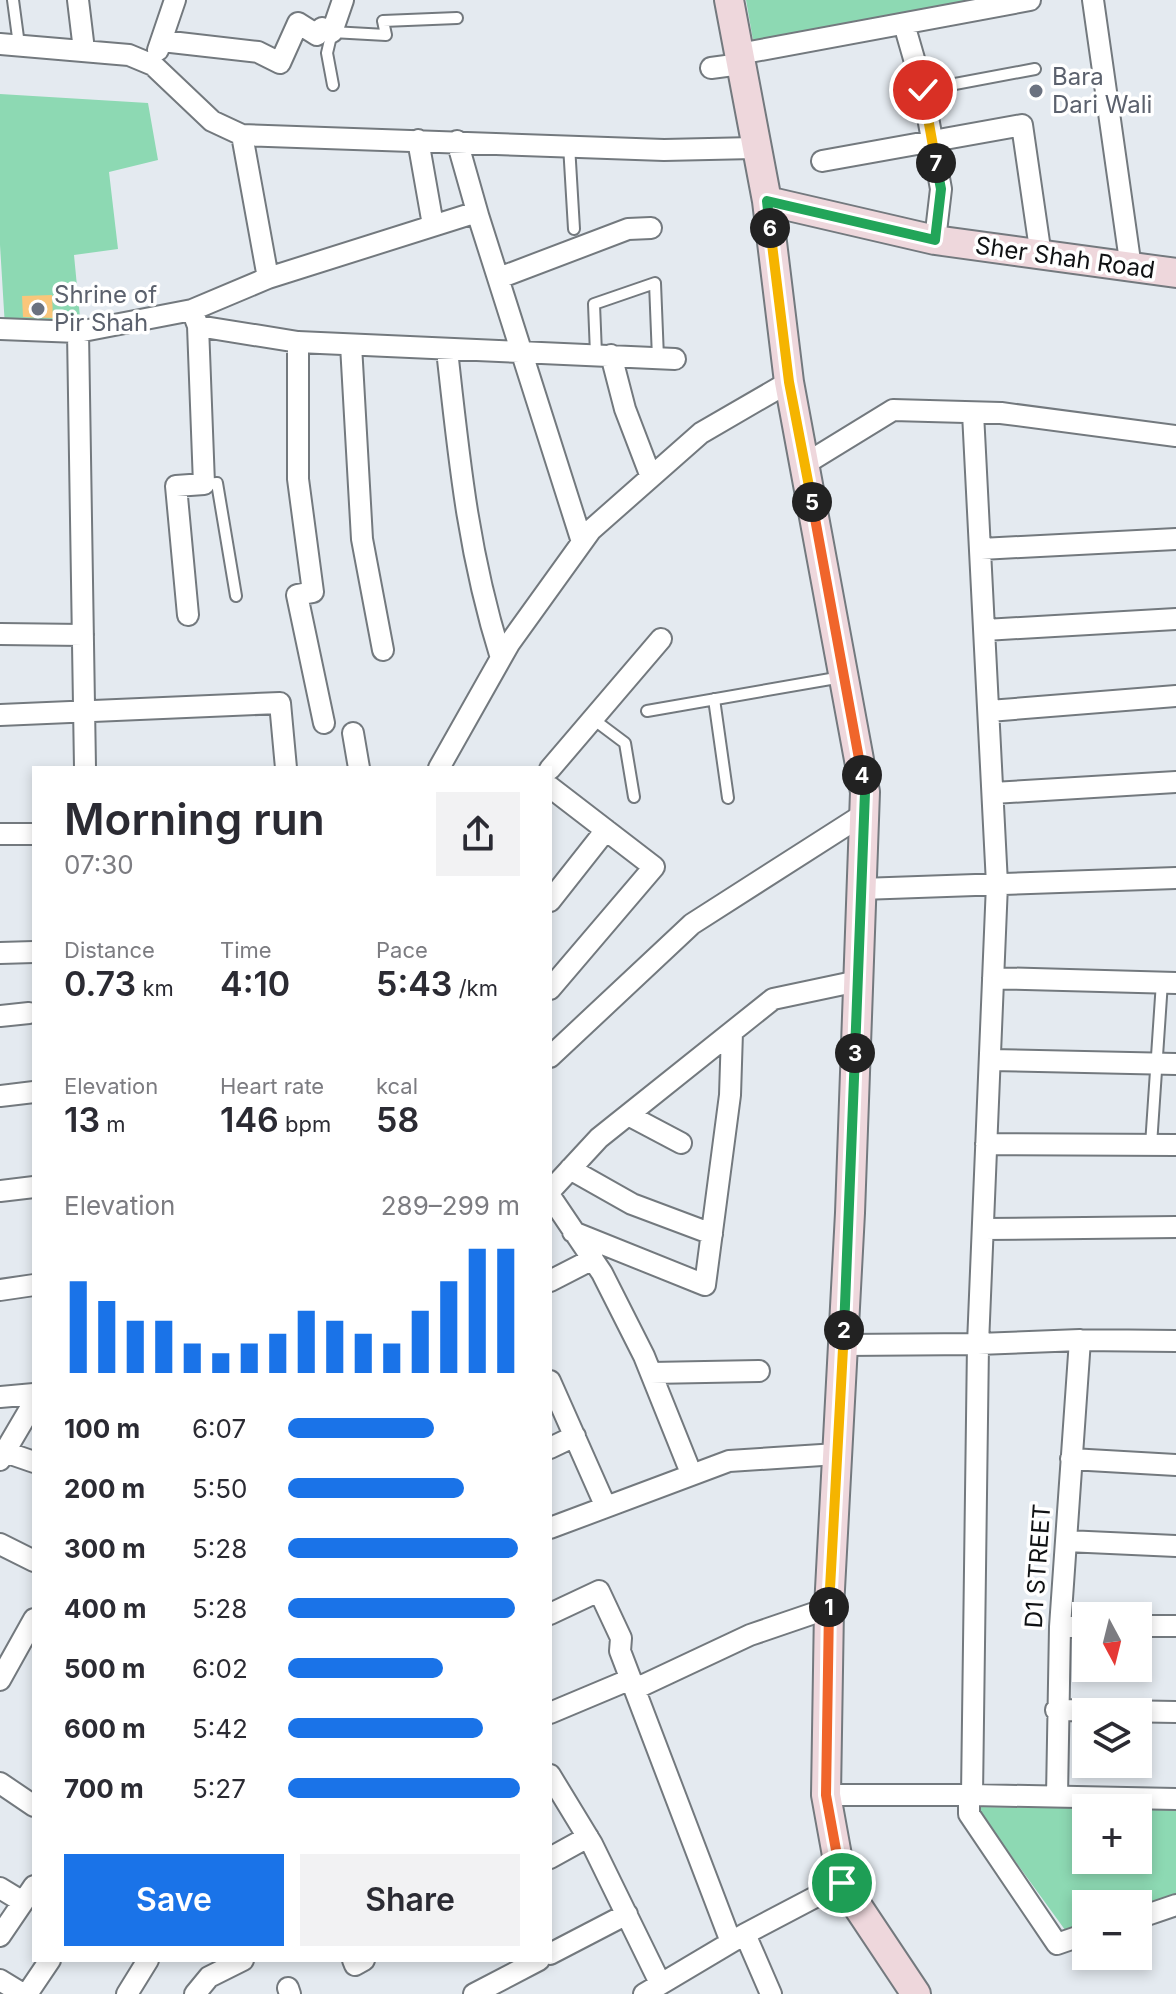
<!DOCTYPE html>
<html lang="en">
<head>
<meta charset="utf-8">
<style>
	body { margin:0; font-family:Inter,sans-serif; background:#f2f2f3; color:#2b2b33; height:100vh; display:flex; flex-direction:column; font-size:30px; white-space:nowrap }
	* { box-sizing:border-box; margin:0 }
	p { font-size:26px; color:#7c7c81 }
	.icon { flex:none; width:44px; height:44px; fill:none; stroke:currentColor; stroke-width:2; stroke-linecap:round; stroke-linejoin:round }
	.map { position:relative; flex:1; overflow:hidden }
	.drawer { position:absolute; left:32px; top:766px; width:520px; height:1196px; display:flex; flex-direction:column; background:#fff; border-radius:0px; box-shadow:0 4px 12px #0003 }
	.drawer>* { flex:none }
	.needle { width:52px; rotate:173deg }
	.fabs { position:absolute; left:1072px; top:1602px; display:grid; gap:16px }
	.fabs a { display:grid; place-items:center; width:80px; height:80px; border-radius:0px; background:#fff; box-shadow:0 4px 12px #0003; font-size:40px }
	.pin { position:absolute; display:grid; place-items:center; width:68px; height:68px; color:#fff; margin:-34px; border:4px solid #fff; border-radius:50%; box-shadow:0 2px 8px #0007 }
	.km { position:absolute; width:40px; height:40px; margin:-20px; border-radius:50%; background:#222; color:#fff; font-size:22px; line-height:40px; text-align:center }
	.round { display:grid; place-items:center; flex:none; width:84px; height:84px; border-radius:0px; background:#f2f2f3 }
	.overview { display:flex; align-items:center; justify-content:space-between; height:136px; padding:0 32px }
	h1 { font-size:44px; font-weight:600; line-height:60px }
	.figures { display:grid; grid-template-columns:repeat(3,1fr); gap:12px; height:136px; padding:8px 32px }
	.figures div { display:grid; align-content:center }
	.figures b { font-size:34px; font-weight:600 }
	.figures small { font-size:22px; font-weight:400 }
	.figures p { font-size:22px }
	.chart { height:224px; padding:16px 32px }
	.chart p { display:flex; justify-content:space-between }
	.chart svg { width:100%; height:144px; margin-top:8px; stroke:#1a73e8; stroke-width:6 }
	.button { display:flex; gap:16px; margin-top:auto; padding:16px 32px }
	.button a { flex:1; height:92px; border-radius:0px; background:#1a73e8; color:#fff; font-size:32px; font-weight:600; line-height:92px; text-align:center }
	.button a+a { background:#f2f2f3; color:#2b2b33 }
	ul { padding:0 32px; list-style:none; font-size:26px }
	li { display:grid; grid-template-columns:128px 96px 1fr; align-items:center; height:60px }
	li i { height:20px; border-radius:10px; background:#1a73e8 }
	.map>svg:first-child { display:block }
</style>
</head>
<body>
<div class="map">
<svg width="1176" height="1994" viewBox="0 0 1176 1994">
	<rect width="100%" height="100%" fill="#e4eaf0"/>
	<path fill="#8dd9b3" d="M746,0H971L972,3L753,40Z
		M0,94L148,103L158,160L109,172L118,249L74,255L81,328L5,327L0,245Z
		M976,1807L1086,1808V1860H1138V1809H1176V1895L1138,1909V1904H1086V1927L1068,1934Z"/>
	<path fill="#f9c67a" d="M52,295L53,318L23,317L22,296Z"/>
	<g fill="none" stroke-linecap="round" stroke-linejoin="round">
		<g stroke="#73797e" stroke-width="14">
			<path id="lane" d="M13,0L19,45
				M333,85L327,53L332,32L386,35L383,21L457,18
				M923,90L1035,69
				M569,145L574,229
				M596,354L594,304L655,283L658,358
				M204,484L217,483L236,596
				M714,699L728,798
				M647,711L842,677
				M593,719L625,743L634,797
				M1151,1145L1162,982"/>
		</g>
		<g stroke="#73797e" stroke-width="24">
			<path id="street" d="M78,0L84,50
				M1093,0L1131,268
				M904,24L923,90L941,189L935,240
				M162,41L258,52L280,63L298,23L317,35L322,28L332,32L343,0
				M0,44L129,55L153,65L212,121L242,135L664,150L754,148
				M158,50L175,0
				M739,54L1030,0
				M711,68L741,64
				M242,135L268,278
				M418,140L433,225
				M457,141L478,215
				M822,161L1022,125L1041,256
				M499,278L628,229L651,228
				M192,310L198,326L298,342L675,359
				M0,329L78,332L192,310L268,278L477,212L582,542
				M78,332L85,768
				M298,342V479L313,592L297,595L324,723
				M351,345L362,539L383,650
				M447,350C459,459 468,553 501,658
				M611,355L625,409L651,477
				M805,464L893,410L1001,413L1176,436
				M981,549L1176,539
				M188,615L176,486L204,484L198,326
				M985,630L1176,619
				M0,634L83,635
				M989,711L1176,696
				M0,715L280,703L286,768
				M353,733L359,768
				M439,768L509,644L591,530L701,433L789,382
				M550,769L661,639
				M550,787L654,867L550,989
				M993,793L1176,782
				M0,834H34
				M861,889L1176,878
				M550,901L606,830
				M0,953L34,952
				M993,978L1176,983
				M0,1016L29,1013
				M550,1057L692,924L864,814
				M990,1060L1176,1064
				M0,1096L34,1092
				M628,1115L681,1143
				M986,1144L1176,1145
				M570,1169L632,1204L712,1234
				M0,1191L34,1187
				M550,1191L599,1138L773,999L858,981
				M550,1196L602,1273L644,1356L691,1473
				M983,1229L1176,1227
				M573,1232L705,1285L730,1095L732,1032
				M550,1281L593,1259
				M0,1290L34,1285
				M843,1345L978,1344L997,884L973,413
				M651,1373L759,1371
				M550,1381L605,1505
				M0,1397L34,1394
				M550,1448L575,1436
				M5,1452L34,1462
				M1071,1459L1176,1465
				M0,1460L34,1402
				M550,1528L729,1461L837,1454
				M1066,1541L1176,1546
				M0,1544L34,1561
				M550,1614L599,1591L621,1638L620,1651L731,1942
				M1138,1626H1176
				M1060,1627H1086
				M0,1680L34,1619
				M635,1689L750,1635L829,1608
				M1056,1710L1176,1712
				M550,1713L631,1679
				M550,1775L592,1844L660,1983
				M0,1783L34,1806
				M826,1795H972L978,1344L1080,1340L1176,1341
				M969,1795V1814L1057,1944L1086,1934
				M972,1795L1176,1799
				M1057,1796L1060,1627L1080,1340
				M550,1858L588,1837
				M0,1888L23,1902
				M1138,1918L1176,1905
				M745,1934L771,1994
				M0,1936L34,1886
				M550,1954L627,1914
				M353,1960L355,1965L364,1960
				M0,1980L23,1994
				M288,1988L290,1994
				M27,1994L50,1960
				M127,1994L148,1960
				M195,1994L209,1977L243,1960
				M474,1994L539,1960
				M644,1994L745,1934L842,1883"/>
		</g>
		<g stroke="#73797e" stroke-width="32">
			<path id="secondary" d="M729,0L767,201L789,382L865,792L850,1213L829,1608L826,1795L842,1883L916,1994
				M767,201L935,240L1176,273"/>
		</g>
		<use href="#lane" stroke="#fff" stroke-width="10"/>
		<use href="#street" stroke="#fff" stroke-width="20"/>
		<use href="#secondary" stroke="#eed7dc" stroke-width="28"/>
	</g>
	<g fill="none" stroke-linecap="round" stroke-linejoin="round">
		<g stroke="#fff" stroke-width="16">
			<path id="split-1" d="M829,1607L826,1795L842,1883"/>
		</g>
		<g stroke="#fff" stroke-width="16">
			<path id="split-2" d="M829,1607L844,1330"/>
		</g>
		<g stroke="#fff" stroke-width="16">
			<path id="split-3" d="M844,1330L855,1053"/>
		</g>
		<g stroke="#fff" stroke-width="16">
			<path id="split-4" d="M855,1053L865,792L862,775"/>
		</g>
		<g stroke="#fff" stroke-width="16">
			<path id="split-5" d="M812,502L862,775"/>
		</g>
		<g stroke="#fff" stroke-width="16">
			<path id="split-6" d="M770,228L789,382L812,502"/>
		</g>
		<g stroke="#fff" stroke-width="16">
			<path id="split-7" d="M770,228L767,201L935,240L941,189L936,163"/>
		</g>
		<g stroke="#fff" stroke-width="16">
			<path id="split-8" d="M923,90L936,163"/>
		</g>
		<use href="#split-1" stroke="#f0652b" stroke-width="10"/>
		<use href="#split-2" stroke="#f5b400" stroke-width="10"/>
		<use href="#split-3" stroke="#22a559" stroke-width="10"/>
		<use href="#split-4" stroke="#22a559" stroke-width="10"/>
		<use href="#split-5" stroke="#f0652b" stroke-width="10"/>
		<use href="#split-6" stroke="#f5b400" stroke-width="10"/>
		<use href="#split-7" stroke="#22a559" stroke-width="10"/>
		<use href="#split-8" stroke="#f5b400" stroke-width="10"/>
	</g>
	<g fill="#6b7280" stroke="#fff" stroke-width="3">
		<circle cx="1036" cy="91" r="8"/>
		<circle cx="38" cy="309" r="8"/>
	</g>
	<g text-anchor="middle" stroke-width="7" stroke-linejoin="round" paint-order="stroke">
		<g font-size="24" fill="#5b616d" stroke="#fff" text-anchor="start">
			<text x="1052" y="85">Bara<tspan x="1052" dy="28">Dari Wali</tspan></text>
			<text x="54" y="303">Shrine of<tspan x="54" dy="28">Pir Shah</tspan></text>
		</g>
		<g font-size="24" fill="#101214" stroke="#fff">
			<text transform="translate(1065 258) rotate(8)" y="8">Sher Shah Road</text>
			<text transform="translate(1038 1566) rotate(-86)" y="8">D1 STREET</text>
		</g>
	</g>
</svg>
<div class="fabs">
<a><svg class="needle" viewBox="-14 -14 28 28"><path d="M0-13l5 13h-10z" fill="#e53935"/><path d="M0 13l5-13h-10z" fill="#7c7c81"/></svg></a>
<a><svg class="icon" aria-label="layers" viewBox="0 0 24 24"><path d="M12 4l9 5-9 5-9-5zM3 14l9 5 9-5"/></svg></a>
<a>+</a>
<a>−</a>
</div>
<div class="pin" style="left:842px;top:1883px;background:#1e9e55"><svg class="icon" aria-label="arrive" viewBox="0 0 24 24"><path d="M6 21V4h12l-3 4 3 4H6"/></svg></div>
<div class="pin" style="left:923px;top:90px;background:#d93025"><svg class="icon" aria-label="check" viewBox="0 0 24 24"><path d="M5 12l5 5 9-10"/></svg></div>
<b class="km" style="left:829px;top:1607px">1</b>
<b class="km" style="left:844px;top:1330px">2</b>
<b class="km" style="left:855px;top:1053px">3</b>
<b class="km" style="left:862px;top:775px">4</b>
<b class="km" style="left:812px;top:502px">5</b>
<b class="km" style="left:770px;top:228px">6</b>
<b class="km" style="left:936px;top:163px">7</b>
<section class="drawer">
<div class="overview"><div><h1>Morning run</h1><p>07:30</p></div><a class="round"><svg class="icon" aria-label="share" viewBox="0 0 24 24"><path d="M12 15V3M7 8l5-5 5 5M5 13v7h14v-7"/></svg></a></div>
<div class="figures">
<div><p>Distance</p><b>0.73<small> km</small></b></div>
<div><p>Time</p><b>4:10</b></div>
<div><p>Pace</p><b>5:43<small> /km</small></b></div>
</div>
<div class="figures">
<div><p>Elevation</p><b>13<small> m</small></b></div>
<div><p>Heart rate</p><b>146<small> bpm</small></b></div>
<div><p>kcal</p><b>58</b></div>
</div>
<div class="chart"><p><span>Elevation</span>289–299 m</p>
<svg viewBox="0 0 160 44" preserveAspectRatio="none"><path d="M5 44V16M15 44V22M25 44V28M35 44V28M45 44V35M55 44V38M65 44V35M75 44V32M85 44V25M95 44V28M105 44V32M115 44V35M125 44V25M135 44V16M145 44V6M155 44V6"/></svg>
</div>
<ul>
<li><b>100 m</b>6:07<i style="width:63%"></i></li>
<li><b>200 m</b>5:50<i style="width:76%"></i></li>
<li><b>300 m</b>5:28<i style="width:99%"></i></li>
<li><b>400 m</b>5:28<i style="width:98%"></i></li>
<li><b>500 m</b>6:02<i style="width:67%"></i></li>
<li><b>600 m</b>5:42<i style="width:84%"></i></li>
<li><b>700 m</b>5:27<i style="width:100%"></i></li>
</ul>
<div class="button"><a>Save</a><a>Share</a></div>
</section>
</div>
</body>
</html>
